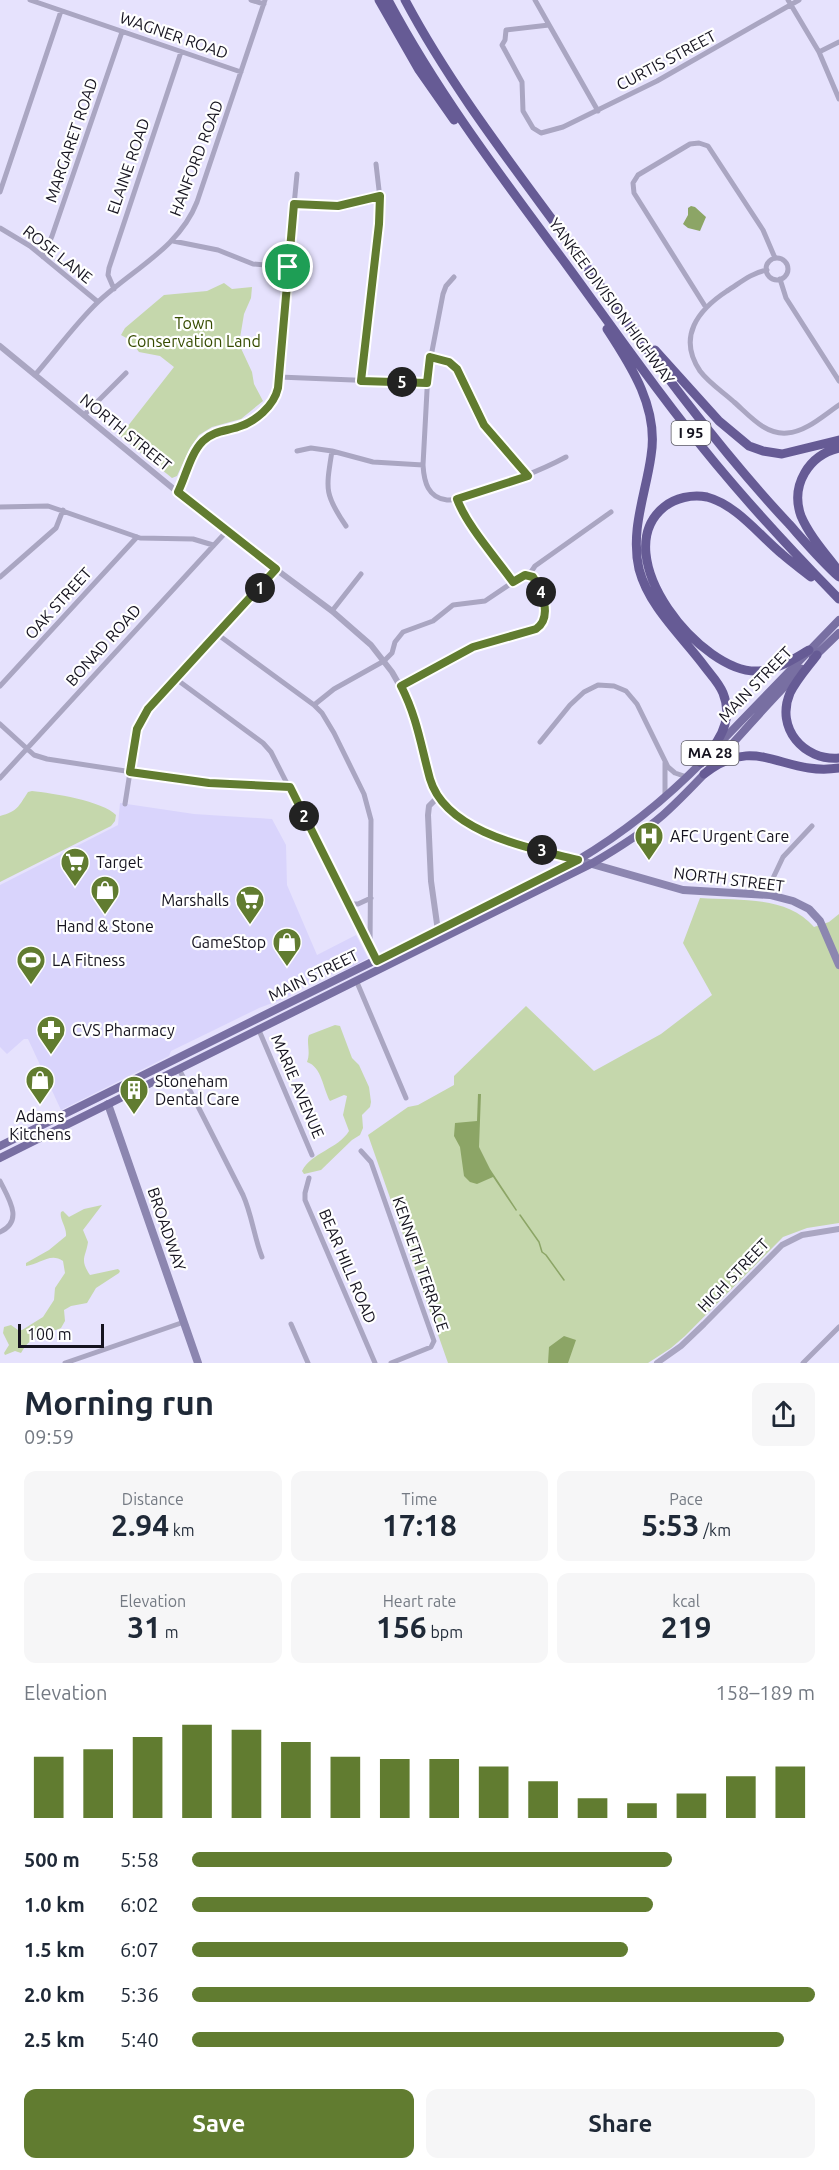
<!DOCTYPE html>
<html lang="en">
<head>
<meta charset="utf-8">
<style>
	body { margin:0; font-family:Ubuntu,sans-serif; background:#f6f6f7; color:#1f2937; height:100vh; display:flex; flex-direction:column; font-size:22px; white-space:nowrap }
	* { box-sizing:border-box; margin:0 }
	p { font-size:20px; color:#747a83 }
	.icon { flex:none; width:33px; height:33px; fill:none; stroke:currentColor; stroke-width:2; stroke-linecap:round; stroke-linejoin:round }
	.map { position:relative; height:1363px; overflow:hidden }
	.drawer { display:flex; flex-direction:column; background:#fff; flex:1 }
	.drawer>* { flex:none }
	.scale { position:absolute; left:18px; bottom:15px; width:86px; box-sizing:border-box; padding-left:6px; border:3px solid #15131f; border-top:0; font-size:16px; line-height:21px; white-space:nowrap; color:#15131f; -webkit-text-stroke:4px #fff; paint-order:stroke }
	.pin { position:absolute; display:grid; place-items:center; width:51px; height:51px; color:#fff; margin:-26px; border:3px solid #fff; border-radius:50%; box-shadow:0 2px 6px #0007 }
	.km { position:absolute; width:30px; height:30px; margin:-15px; border-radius:50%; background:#222; color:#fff; font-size:16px; line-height:30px; text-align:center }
	.round { display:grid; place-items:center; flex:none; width:63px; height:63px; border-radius:12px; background:#f6f6f7 }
	.overview { display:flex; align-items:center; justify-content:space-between; height:102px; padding:0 24px }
	h1 { font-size:33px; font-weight:600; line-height:45px }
	.figures { display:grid; grid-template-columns:repeat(3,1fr); gap:9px; height:102px; padding:6px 24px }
	.figures div { display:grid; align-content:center; border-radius:12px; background:#f6f6f7; text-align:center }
	.figures b { font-size:30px; font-weight:600 }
	.figures small { font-size:16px; font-weight:400 }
	.figures p { font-size:16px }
	.chart { height:168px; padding:12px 24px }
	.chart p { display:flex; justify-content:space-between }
	.chart svg { width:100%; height:108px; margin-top:6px; stroke:#617c30; stroke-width:6 }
	.primary-button { display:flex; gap:12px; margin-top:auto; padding:12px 24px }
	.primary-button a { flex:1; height:69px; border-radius:12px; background:#617c30; color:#fff; font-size:24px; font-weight:600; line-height:69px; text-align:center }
	.primary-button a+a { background:#f6f6f7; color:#1f2937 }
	ul { padding:0 24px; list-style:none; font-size:20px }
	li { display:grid; grid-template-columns:96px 72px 1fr; align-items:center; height:45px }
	li i { height:15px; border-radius:8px; background:#617c30 }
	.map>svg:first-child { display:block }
</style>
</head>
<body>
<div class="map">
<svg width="839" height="1363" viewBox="0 0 839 1363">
	<rect width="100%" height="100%" fill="#e6e2fd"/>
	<path fill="#d9d4fc" d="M120,803L194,814L272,819L286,845L287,885L317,955L356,935L368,958L346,970H341L290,994L291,996L259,1008L208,1033L171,1051L169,1056L61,1110L28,1039H24L7,1054L0,1047V885L118,825Z"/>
	<path fill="#c5d7ac" d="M224,283L232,289L252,287L251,298L244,314L239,344L252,372L254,384L263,401L241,419L212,427L199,435L190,448L177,476L172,478L120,436L174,367L160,356L139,352L130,340L121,335L125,328L164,295L207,291Z
		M32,791C52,793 103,801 116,815L115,821L111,826L0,882V816C18,811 18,807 28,792Z
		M700,898C739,901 786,895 814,927L829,922L839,914V1223L807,1228L783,1237L685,1336L671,1348L648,1363H448L368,1135L408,1107L418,1105L454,1085V1076L526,1006L594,1071L661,1034L712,995L683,943Z
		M335,1025L340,1026L352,1058L359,1065L369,1087L371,1102L370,1107L362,1115L363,1128L360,1135L352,1140L321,1170L304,1174L302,1171C312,1152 338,1149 349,1131L343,1115L347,1096L344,1095L330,1101C323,1089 322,1067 307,1062C311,1052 306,1042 309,1035Z
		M102,1205L83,1230L88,1242C86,1257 79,1259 90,1275L118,1269L120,1271L119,1273L96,1288L87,1303L71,1306L64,1310L65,1321L61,1328C42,1336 32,1334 21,1353L15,1351L5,1355L4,1353L9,1345L3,1333L4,1327L11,1325L18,1330H22L43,1317L54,1300L55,1288L65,1273L63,1261C50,1252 39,1265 26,1266V1263L49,1250L66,1236C67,1227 59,1219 61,1212L63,1211L69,1217L84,1209Z"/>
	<path fill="#8ca566" d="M691,206L695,207L706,217L700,231L688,228L683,224L688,215V208Z
		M478,1094H481L479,1147L490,1169L517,1210L516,1211L493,1177L477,1184L470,1182L464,1176L460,1147L454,1136L455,1123L477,1121Z
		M564,1336L576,1340L568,1363H548L549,1347Z"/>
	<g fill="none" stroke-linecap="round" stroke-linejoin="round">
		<path stroke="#8ca566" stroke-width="1.5" d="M520,1215L539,1242L542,1252L546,1255L564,1280"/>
		<path stroke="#aaa6c2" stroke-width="5" d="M30,0L241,72
			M251,0L264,4
			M535,0L598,111
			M788,0L819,52L839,99
			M549,25L506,30L505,40L502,45L522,82L523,111L533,128L541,133L563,127L657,81L799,0
			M819,52L839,42
			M0,192L61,11
			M294,204L338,206L380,196
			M0,228L30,246L98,302
			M173,241L218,250L253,264L288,267
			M43,257L52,236L122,32
			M766 269a11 11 0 1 1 22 0a11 11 0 1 1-22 0Z
			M767,270C751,273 740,283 727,291C698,310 677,337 700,371C709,383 723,392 734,402C749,415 765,435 787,433C806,432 824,415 839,405
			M454,277L446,286L443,294L428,372L423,465C424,482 428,498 447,500C458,501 469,495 479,492C509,482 538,472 566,457
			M780,279L786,298L839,381
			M114,289L108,275L109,268L181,52
			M705,306L634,193L633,183L638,175L690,144L699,143L708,146L763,230L775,258
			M430,357L449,362L457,369L484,425L528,475
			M35,375C56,351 75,324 98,302C133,269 179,248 197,202L265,0
			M279,377L427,383
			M361,381L380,215L379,190L376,164
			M84,415L126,373
			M297,451L311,448L332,451
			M178,492C187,476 190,454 203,441C213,431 225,431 238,427C253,422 270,408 276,394L297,174
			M457,499L466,517L513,582
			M0,507L48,506L140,538L193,539L213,545
			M346,526C324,494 326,489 332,451L373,462L423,465
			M529,575L535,566L611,512
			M0,577L56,528L63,510
			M332,611L361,574
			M217,634L314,705L322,713L334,733L364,794L371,820L370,947
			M176,679L263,743L271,752L377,961
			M0,686L137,537
			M401,686C429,672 457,651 488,642C502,638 532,636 541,625C551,614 540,582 529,575
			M314,705L334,689L384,661L392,653L395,642L403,632L433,621L453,605L485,601L522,576L529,575
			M0,724L34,755L47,759L191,781L290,787
			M540,742L570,705L584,692L598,685L614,686L626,691L637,704L668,767L675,773L687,777
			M665,763V796
			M0,778L226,532
			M125,804L136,734L144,714L276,569
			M765,895L783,857L812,826
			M349,904H358L371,898
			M356,980L406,1098
			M258,1028L312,1155
			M179,1069L243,1195C252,1215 254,1237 262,1257
			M361,1151L371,1162L434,1341L431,1347L391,1363
			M309,1178L305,1193V1200L375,1363
			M0,1181C9,1199 24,1221 0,1232
			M291,1324L308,1363
			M65,1363L184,1322
			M803,1363L839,1327"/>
		<path stroke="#aaa6c2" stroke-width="6" d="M0,346L226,532L332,611L371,645L392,672L408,700L419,731L432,785L439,796L453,813L468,823L502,838L578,860
			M438,931L431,881L428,815L429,806L439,796
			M657,1363L681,1346L704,1324L782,1245L802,1235L839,1229"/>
		<path stroke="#8c86b0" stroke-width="8" d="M578,860L683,890L770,895L793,901L809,909L820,921L839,965
			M108,1104L198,1363"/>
		<path stroke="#786fa2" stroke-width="8" d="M813,658L839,633
			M717,746L839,620
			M0,1146L578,860C625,832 666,799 704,760
			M0,1158L591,864C617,849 641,834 663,815C713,770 754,716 802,669"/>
		<path stroke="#665b95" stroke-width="9" d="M379,0L419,70L454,120
			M388,0C438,94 503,179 566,264C615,331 663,400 716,464C755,511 796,555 839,599
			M405,0C455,94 522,177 584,263C649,353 713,443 789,524C805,542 821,561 839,577
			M607,329C632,367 659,409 651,456C646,493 630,530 639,569C649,607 682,636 705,667C711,675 719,683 723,693C727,703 728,714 725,724C721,739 710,751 701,763
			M655,350L719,421L749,446L763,451L782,454L839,440
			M838,570C825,553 809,535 801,516C790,485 809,455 839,448
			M809,650C793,659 778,670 759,671C702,675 605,555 664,507C675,498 692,494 707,497C737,505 759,535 782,554C791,562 801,569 811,577
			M817,655C808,667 797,679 790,693C775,728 804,761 839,758
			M704,774C757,732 783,777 839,768"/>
	</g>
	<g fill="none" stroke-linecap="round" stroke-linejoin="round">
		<g stroke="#fff" stroke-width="12">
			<path id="route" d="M380,196L379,224L361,381L427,383L430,357L449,362L457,369L484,425L528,476L457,499C467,526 496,558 513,582L525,575L533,577C542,590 553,618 536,629L473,647L401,686C417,717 421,746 430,779C446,833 530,848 578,860L377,961L290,787L209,783L130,772L137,729L148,709L276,569L178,492C186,476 190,454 203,441C213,431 226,431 238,427C255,422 274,406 278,388L294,204L338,206Z"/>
		</g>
		<use href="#route" stroke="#617c30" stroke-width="8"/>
	</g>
	<defs>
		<g id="hospital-pin" transform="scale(1.5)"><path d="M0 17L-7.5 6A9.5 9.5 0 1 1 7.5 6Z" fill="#617c30" stroke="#fff"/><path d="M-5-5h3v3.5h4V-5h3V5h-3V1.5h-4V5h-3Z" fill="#fff"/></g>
		<g id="supermarket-pin" transform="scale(1.5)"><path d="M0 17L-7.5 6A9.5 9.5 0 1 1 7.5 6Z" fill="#617c30" stroke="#fff"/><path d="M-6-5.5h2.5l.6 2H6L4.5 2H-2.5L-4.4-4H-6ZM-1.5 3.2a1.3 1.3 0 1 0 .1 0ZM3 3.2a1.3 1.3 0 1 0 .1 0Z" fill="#fff"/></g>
		<g id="shop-pin" transform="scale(1.5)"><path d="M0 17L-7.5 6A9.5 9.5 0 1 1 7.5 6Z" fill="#617c30" stroke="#fff"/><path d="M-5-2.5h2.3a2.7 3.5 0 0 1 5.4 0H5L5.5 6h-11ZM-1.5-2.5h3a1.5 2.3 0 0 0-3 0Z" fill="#fff"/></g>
		<g id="stadium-pin" transform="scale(1.5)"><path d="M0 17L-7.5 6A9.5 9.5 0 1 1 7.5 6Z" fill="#617c30" stroke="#fff"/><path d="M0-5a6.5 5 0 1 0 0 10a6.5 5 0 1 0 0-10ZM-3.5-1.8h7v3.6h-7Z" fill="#fff"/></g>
		<g id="pharmacy-pin" transform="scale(1.5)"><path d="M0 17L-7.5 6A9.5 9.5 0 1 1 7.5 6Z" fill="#617c30" stroke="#fff"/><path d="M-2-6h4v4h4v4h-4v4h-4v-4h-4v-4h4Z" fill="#fff"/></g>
		<g id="building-pin" transform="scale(1.5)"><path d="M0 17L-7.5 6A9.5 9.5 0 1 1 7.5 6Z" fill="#617c30" stroke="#fff"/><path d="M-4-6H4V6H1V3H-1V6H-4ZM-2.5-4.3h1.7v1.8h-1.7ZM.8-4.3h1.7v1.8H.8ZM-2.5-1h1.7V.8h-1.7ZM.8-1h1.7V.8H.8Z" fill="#fff"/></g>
	</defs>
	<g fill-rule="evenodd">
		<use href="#hospital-pin" x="649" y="836"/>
		<use href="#supermarket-pin" x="75" y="862"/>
		<use href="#shop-pin" x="105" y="890"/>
		<use href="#supermarket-pin" x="250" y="900"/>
		<use href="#shop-pin" x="287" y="942"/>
		<use href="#stadium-pin" x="31" y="960"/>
		<use href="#pharmacy-pin" x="51" y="1030"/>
		<use href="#shop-pin" x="40" y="1080"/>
		<use href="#building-pin" x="134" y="1090"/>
	</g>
	<g text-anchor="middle" stroke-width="4.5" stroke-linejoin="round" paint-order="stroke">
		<g fill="#fff" stroke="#5b5a62" stroke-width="1.5">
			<rect x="671.5" y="421" width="39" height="24" rx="4.5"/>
			<rect x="681.5" y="741" width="57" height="24" rx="4.5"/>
		</g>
		<g font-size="15" font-weight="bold" fill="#15131f">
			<text x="691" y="438">I 95</text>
			<text x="710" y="758">MA 28</text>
		</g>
		<g font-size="16" fill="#15131f" stroke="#fff">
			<text transform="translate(174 35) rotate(19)" y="6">WAGNER ROAD</text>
			<text transform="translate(666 60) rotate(-28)" y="6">CURTIS STREET</text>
			<text transform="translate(71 140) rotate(-71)" y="6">MARGARET ROAD</text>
			<text transform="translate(196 158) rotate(-69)" y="6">HANFORD ROAD</text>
			<text transform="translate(128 166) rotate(-71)" y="6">ELAINE ROAD</text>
			<text transform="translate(58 254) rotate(38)" y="6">ROSE LANE</text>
			<text transform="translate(612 301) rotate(54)" y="6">YANKEE DIVISION HIGHWAY</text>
			<text transform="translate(126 432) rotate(39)" y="6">NORTH STREET</text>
			<text transform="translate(58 603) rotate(-48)" y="6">OAK STREET</text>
			<text transform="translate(103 645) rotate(-48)" y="6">BONAD ROAD</text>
			<text transform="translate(755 684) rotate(-46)" y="6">MAIN STREET</text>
			<text transform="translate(729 879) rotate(7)" y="6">NORTH STREET</text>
			<text transform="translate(313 975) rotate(-26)" y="6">MAIN STREET</text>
			<text transform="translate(298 1086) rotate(67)" y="6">MARIE AVENUE</text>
			<text transform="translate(167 1229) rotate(71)" y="6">BROADWAY</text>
			<text transform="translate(421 1264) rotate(71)" y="6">KENNETH TERRACE</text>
			<text transform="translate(348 1266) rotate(67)" y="6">BEAR HILL ROAD</text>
			<text transform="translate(733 1275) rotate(-46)" y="6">HIGH STREET</text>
		</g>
		<g font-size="16" fill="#364b00" stroke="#fff">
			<text x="194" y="329">Town<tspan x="194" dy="18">Conservation Land</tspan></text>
		</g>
		<g font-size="16" fill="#15131f" stroke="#fff" text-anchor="start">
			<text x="670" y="842">AFC Urgent Care</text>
			<text x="96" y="868">Target</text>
			<text x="229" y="906" text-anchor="end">Marshalls</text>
			<text x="105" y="932" text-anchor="middle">Hand &amp; Stone</text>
			<text x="266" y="948" text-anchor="end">GameStop</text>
			<text x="52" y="966">LA Fitness</text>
			<text x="72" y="1036">CVS Pharmacy</text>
			<text x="155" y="1087">Stoneham<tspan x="155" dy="18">Dental Care</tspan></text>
			<text x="40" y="1122" text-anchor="middle">Adams<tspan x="40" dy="18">Kitchens</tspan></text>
		</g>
	</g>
</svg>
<div class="scale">100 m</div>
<div class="pin" style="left:288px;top:267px;background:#1e9e55"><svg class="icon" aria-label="arrive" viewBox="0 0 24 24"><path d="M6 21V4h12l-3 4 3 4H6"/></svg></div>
<b class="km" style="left:260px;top:588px">1</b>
<b class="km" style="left:304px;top:816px">2</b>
<b class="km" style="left:542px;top:850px">3</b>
<b class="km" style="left:541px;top:592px">4</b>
<b class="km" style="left:402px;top:382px">5</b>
</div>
<section class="drawer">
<div class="overview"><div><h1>Morning run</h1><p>09:59</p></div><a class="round"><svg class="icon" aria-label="share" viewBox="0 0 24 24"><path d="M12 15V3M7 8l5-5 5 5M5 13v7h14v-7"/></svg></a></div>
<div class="figures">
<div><p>Distance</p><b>2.94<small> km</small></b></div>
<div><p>Time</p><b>17:18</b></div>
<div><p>Pace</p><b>5:53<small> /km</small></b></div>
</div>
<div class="figures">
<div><p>Elevation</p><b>31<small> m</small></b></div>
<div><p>Heart rate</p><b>156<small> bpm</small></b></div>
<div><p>kcal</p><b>219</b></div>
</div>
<div class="chart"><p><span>Elevation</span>158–189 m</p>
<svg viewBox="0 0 160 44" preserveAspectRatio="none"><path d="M5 44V19M15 44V16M25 44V11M35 44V6M45 44V8M55 44V13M65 44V19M75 44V20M85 44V20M95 44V23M105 44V29M115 44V36M125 44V38M135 44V34M145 44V27M155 44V23"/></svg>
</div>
<ul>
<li><b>500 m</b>5:58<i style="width:77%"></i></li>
<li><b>1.0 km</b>6:02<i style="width:74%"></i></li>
<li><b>1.5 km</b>6:07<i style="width:70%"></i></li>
<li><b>2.0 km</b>5:36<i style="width:100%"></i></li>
<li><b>2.5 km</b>5:40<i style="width:95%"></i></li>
</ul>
<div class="primary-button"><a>Save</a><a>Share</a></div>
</section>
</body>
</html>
